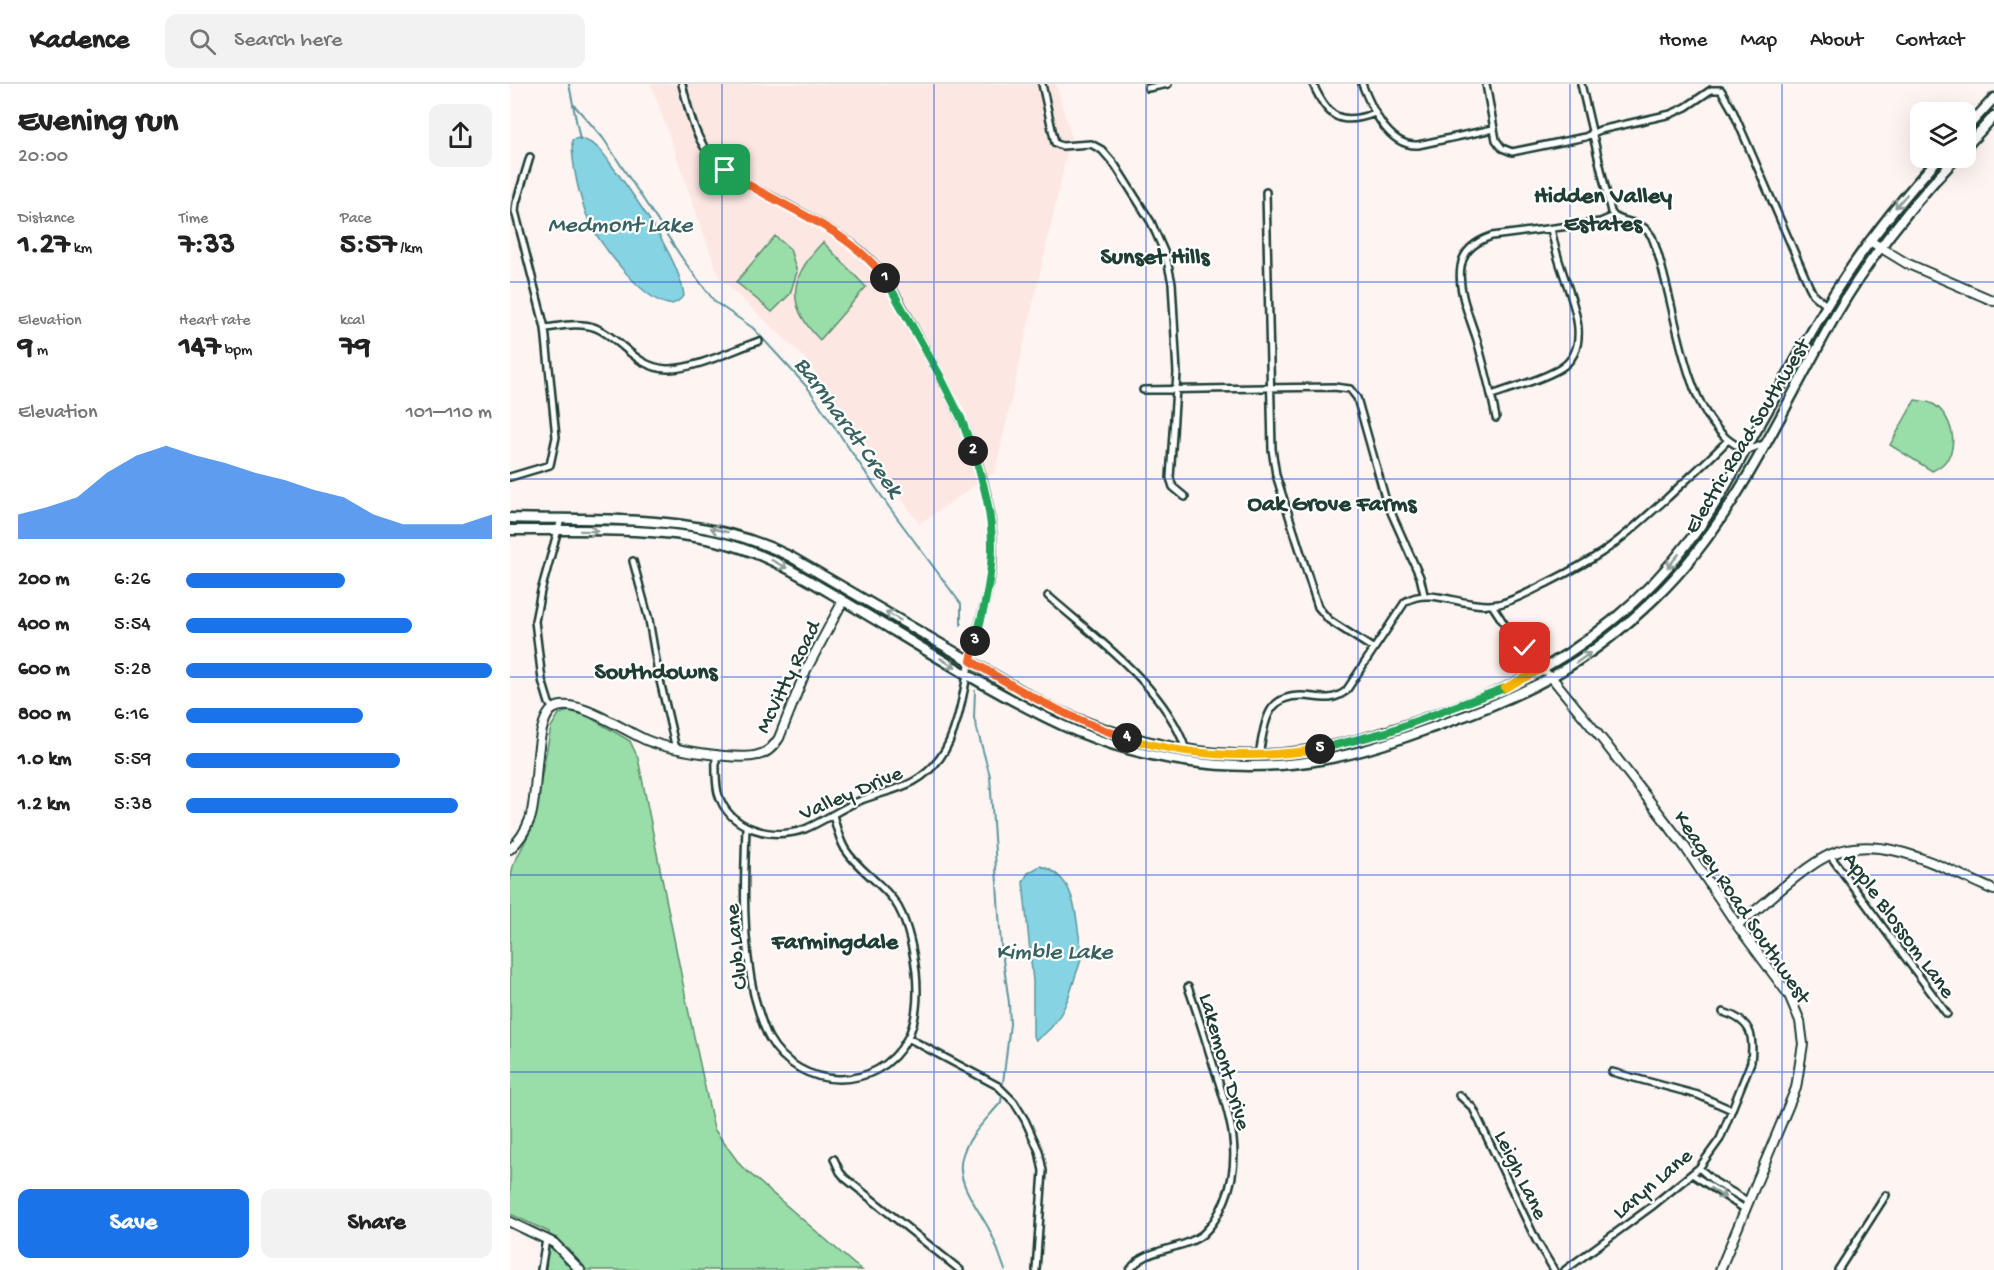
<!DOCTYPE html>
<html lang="en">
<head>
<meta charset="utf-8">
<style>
	body { margin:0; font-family:"Gochi Hand",sans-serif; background:#f2f2f2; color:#222; height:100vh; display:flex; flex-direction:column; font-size:22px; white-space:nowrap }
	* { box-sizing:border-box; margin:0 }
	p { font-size:20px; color:#767676 }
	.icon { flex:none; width:33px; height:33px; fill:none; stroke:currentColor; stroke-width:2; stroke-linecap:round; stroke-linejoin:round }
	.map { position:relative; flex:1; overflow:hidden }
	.panel { display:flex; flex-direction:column; background:#fff; width:510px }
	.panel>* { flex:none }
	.buttons { position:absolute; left:1400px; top:18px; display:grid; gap:12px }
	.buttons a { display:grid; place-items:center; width:66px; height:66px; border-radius:12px; background:#fff; box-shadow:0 6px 24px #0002; font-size:30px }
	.pin { position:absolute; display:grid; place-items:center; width:51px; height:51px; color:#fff; margin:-26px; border-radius:12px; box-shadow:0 3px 9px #0006 }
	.km { position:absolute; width:30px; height:30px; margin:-15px; border-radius:50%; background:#222; color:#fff; font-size:16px; line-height:30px; text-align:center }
	.round { display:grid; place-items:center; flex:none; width:63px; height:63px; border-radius:12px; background:#f2f2f2 }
	.headline { display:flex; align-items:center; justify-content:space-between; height:102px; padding:0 18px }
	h1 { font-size:33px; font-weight:700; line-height:45px }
	.figures { display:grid; grid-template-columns:repeat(3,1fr); gap:9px; height:102px; padding:6px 18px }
	.figures div { display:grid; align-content:center }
	.figures b { font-size:30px; font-weight:700 }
	.figures small { font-size:16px; font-weight:400 }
	.figures p { font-size:16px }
	.chart { height:168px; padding:12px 18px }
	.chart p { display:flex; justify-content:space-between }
	.chart svg { width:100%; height:108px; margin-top:6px; fill:#1a73e8; opacity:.7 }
	.action { display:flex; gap:12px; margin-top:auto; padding:12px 18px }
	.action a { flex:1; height:69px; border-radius:12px; background:#1a73e8; color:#fff; font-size:24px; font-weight:700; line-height:69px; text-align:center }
	.action a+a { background:#f2f2f2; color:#222 }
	ul { padding:0 18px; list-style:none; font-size:20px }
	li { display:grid; grid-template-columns:96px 72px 1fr; align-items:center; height:45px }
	li i { height:15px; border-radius:8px; background:#1a73e8 }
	header { display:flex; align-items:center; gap:36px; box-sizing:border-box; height:84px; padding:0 30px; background:#fff; border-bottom:2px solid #e0e0e0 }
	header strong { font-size:28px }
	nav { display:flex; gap:33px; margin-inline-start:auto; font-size:21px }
	.search { width:420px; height:54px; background:#f2f2f2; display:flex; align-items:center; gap:15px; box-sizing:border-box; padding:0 21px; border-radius:12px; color:#767676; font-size:22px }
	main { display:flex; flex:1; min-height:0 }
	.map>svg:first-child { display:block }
</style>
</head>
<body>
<header>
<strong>Kadence</strong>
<div class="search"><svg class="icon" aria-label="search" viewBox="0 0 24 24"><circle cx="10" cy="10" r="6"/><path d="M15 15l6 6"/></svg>Search here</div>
<nav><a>Home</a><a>Map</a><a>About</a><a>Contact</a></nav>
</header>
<main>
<section class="panel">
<div class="headline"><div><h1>Evening run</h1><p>20:00</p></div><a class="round"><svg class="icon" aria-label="share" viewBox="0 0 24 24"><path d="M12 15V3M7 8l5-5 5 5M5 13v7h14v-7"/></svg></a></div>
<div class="figures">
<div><p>Distance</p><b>1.27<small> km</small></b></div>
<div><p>Time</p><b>7:33</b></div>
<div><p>Pace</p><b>5:57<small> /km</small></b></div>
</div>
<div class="figures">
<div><p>Elevation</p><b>9<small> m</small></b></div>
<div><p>Heart rate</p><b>147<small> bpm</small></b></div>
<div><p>kcal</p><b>79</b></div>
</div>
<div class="chart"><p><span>Elevation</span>101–110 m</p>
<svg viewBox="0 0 160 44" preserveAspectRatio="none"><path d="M0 44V34L10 31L20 27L30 17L40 10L50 6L60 10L70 13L80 17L90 20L100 24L110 27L120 34L130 38L140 38L150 38L160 34V44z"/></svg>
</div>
<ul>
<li><b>200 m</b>6:26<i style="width:52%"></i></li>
<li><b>400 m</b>5:54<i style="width:74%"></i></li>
<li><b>600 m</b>5:28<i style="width:100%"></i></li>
<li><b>800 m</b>6:16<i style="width:58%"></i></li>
<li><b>1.0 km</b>5:59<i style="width:70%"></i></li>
<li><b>1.2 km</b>5:38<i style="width:89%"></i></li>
</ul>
<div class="action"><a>Save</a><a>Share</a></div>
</section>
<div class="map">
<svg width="1484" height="1186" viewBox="0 0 1484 1186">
	<rect width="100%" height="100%" fill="#fef4f2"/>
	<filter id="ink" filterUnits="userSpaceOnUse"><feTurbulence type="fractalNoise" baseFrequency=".0167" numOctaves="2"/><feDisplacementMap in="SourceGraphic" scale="12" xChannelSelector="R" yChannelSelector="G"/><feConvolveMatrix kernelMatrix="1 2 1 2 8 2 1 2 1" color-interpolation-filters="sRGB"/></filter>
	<g filter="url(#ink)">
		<path fill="#fce7e3" d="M141,0H546L561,52L485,388L409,440L295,274L209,193Z"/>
		<path fill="#99dda8" stroke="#5c8d6e" stroke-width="1.5" d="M265,152L280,165L287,188L280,210L262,228L226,198Z
			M313,158L356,203L310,256C275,221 279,193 313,158Z
			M1405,316C1411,317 1418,317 1423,320C1442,331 1450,363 1434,379C1431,382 1426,385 1422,387L1380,361Z
			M59,627L76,631L120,657L128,674L177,920L204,1045L231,1082L344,1180L352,1186H35L39,1148L0,1130V798L3,782L22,743L41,643L49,630Z"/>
		<path fill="#85d3e3" stroke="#5c979d" stroke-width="1.5" d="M69,54C76,56 83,59 89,65C95,70 100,80 106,87C127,116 170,176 174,212C169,216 165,221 158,220C133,216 89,160 79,137C69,113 62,82 62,56Z
			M530,782C560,790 565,818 568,845C569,854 572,864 571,872C571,878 568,885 566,890C559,915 549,943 526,956L523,952V897L513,798L518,789Z"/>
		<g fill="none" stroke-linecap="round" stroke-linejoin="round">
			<path stroke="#5c979d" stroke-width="2" d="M59,0L70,56
				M64,21L93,54L174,177L205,218L243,244L298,304L379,423L451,520V541
				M465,607L464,634L480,692L491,861L499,919L500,940L493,999
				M492,1011L491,1018C478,1034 460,1050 453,1070C443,1098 469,1124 480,1147C486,1159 490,1173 495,1186"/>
			<g stroke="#1f3d34" stroke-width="10">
				<path id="street" d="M172,0C178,23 183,48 197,67C214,93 248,105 274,119C300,133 327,148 350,166C377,188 392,222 409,253C444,318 483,388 483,465C483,499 471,530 463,563C455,595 450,647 430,674C407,705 382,704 349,717C330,725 314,737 295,745C262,757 218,745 208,709C205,696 206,682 206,670
					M532,0L545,59L552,62L581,60L592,66L605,81L641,138L656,172L662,199L667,289L660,394L663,403L675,413
					M803,0C817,32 829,43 865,29
					M852,0C861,23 878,63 908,61L983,45
					M976,0L986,56L992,64L1002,68L1075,53L1090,46L1161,30L1176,23L1201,6H1211L1223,27L1299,202L1303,210L1317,222
					M1071,0L1101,128L1104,132
					M638,4L658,0
					M756,108L762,365L766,391L808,523L819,536L864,565
					M1104,132C1120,142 1130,134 1142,153C1165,209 1169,309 1213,351C1219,358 1228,362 1236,367L1256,359
					M35,244C52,242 70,238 86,244C112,255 126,284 157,285C183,286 223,266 249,257
					M633,306L824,303L840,305L847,314L876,417L910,493L914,510
					M982,311C1003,303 1032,296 1051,284C1084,263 1061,214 1052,186C1047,172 1044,159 1041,145
					M986,334C981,307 974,282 967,256C960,234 947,206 951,183C953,166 967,157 982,152L1090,138L1104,132
					M0,393L40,381L46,353L35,244L5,127L6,119L20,73
					M123,477L139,536L148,588L166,665
					M538,512C586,554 656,604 676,666
					M982,521L997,544L1042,594
					M43,625L39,619L32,596L25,537L31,507L51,435
					M749,671C756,633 757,606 804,613C817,615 825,615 836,607L895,518C920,501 956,526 989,520C1006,516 1023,506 1039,498C1057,489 1074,480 1091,469C1114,454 1134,434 1155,416C1176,396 1198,377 1218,356
					M236,743C234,799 232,856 244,911C248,925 252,941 259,954C289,1007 368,1010 397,955C408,935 408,909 406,888C403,865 398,837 385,818C371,798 348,786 335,765C329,755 326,742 323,731
					M1319,770L1437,930
					M398,954L488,1002L504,1018L515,1036L529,1067L533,1087L526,1186
					M1102,988L1188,1011L1222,1026
					M949,1011L963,1024L1026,1156L1044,1186
					M324,1075L330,1088L335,1094L450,1186
					M1189,1084L1205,1098L1239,1118
					M1182,1090L1236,1126
					M31,1186L36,1155
					M620,1186C635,1163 672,1167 693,1150C703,1141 710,1128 715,1116C734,1071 719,1029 705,986C696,958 688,930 678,903
					M1055,1186L1141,1123L1189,1084L1210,1055L1241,978C1244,951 1242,937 1213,928
					M1328,1186L1376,1111"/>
			</g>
			<g stroke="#1f3d34" stroke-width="12">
				<path id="secondary" d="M1360,157L1396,179L1484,217
					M1042,594L1095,659L1175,763L1227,841L1279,911L1290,937L1293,960L1286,1004L1210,1186
					M0,765C8,758 16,746 20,735C29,712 23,638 43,625C64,611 114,647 136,656C157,665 226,677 248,671C258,669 264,662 269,654L296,586L333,517
					M1227,841C1255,821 1280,794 1310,776C1364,742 1432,784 1484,806
					M0,1138L44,1159L70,1186"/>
			</g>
			<g stroke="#1f3d34" stroke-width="13">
				<path id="primary" d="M1455,46L1484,14
					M1455,64L1484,32
					M0,434C95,437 194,428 281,473L541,624C603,652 665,669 733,671C795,672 853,657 911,636C942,625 974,615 1004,600C1074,566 1137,514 1183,452C1206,422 1223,389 1241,356C1266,312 1290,267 1316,223C1348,169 1387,120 1429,74
					M0,446C71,447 164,441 231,464C267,476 300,497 334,517C400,556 465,598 535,633C622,677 725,693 821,674C859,667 895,653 932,640C1019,610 1078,579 1145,514C1226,436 1271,326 1327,229C1360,173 1401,121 1446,74"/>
			</g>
			<use href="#street" stroke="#fff" stroke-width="5"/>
			<use href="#secondary" stroke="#fff" stroke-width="8"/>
			<use href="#primary" stroke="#fff" stroke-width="8"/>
		</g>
		<defs><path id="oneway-shaft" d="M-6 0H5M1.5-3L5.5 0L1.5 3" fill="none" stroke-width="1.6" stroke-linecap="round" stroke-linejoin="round" transform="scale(1.5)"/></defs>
		<g stroke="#8f9e9a">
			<use href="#oneway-shaft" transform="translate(1391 117) rotate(131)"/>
			<use href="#oneway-shaft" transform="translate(209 446) rotate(-166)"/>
			<use href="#oneway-shaft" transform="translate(79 447) rotate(1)"/>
			<use href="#oneway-shaft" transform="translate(1163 477) rotate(130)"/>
			<use href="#oneway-shaft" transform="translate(269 480) rotate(28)"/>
			<use href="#oneway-shaft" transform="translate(383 532) rotate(-150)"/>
			<use href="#oneway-shaft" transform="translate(1073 574) rotate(-35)"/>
			<use href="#oneway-shaft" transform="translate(438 579) rotate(31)"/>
			<use href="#oneway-shaft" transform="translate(1208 1109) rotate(33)"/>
		</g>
	</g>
	<g fill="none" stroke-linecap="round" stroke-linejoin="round" filter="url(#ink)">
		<g stroke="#fff" stroke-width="12">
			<path id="split-1" d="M215,86C268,123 335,141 375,194"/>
		</g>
		<g stroke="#fff" stroke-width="12">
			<path id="split-2" d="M375,194L429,290L451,334L463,367"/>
		</g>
		<g stroke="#fff" stroke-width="12">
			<path id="split-3" d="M463,367C489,441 487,483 465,557"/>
		</g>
		<g stroke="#fff" stroke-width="12">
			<path id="split-4" d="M465,557L461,577C512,608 561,636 617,654"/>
		</g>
		<g stroke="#fff" stroke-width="12">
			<path id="split-5" d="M617,654C679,673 746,675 810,665"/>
		</g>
		<g stroke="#fff" stroke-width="12">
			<path id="split-6" d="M810,665L877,648L995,604"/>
		</g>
		<g stroke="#fff" stroke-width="12">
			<path id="split-7" d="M995,604L1032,585L1015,564"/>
		</g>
		<use href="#split-1" stroke="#f0652b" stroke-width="8"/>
		<use href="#split-2" stroke="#22a559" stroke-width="8"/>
		<use href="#split-3" stroke="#22a559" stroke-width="8"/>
		<use href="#split-4" stroke="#f0652b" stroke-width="8"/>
		<use href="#split-5" stroke="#f5b400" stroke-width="8"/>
		<use href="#split-6" stroke="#22a559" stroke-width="8"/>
		<use href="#split-7" stroke="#f5b400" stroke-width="8"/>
	</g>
	<path fill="none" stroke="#1d4ed8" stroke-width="1.5" stroke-opacity="0.55" d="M212,0V1186M424,0V1186M636,0V1186M848,0V1186M1060,0V1186M1272,0V1186M0,198H1484M0,395H1484M0,593H1484M0,791H1484M0,988H1484"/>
	<g text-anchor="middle" stroke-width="4.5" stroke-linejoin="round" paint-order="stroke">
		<g font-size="22" fill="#1f3d34" stroke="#fff">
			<text transform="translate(1235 351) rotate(-59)" y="8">Electric Road Southwest</text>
			<text transform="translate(276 592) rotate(-64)" y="8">McVitty Road</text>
			<text transform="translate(340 707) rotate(-23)" y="8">Valley Drive</text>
			<text transform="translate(1234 822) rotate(56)" y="8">Keagey Road Southwest</text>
			<text transform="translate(1391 840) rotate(54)" y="8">Apple Blossom Lane</text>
			<text transform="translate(224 863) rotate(-96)" y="8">Club Lane</text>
			<text transform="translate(717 977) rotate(74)" y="8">Lakemont Drive</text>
			<text transform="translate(1013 1090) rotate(64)" y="8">Leigh Lane</text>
			<text transform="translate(1141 1098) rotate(-40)" y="8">Laryn Lane</text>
		</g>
		<g font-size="24" font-weight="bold" fill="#1f3d34" stroke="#fff">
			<text x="1093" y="118">Hidden Valley<tspan x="1093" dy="28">Estates</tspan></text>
			<text x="645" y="179">Sunset Hills</text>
			<text x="822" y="426">Oak Grove Farms</text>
			<text x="146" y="594">Southdowns</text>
			<text x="325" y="864">Farmingdale</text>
		</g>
		<g font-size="24" font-style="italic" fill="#386260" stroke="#fff">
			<text x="110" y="147">Medmont Lake</text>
			<text transform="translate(340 342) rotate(54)" y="8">Barnhardt Creek</text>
			<text x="544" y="874">Kimble Lake</text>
		</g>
	</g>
</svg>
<div class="buttons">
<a><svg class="icon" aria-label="layers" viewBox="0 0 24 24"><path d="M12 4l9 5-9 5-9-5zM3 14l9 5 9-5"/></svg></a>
</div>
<div class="pin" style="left:215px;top:86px;background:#1e9e55"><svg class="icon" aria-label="arrive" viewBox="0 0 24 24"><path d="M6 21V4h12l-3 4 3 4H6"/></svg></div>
<div class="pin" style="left:1015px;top:564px;background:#d93025"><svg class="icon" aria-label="check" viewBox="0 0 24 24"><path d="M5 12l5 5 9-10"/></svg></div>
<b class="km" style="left:375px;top:194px">1</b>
<b class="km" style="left:463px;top:367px">2</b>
<b class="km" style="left:465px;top:557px">3</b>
<b class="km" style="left:617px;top:654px">4</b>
<b class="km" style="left:810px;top:665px">5</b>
</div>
</main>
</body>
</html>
